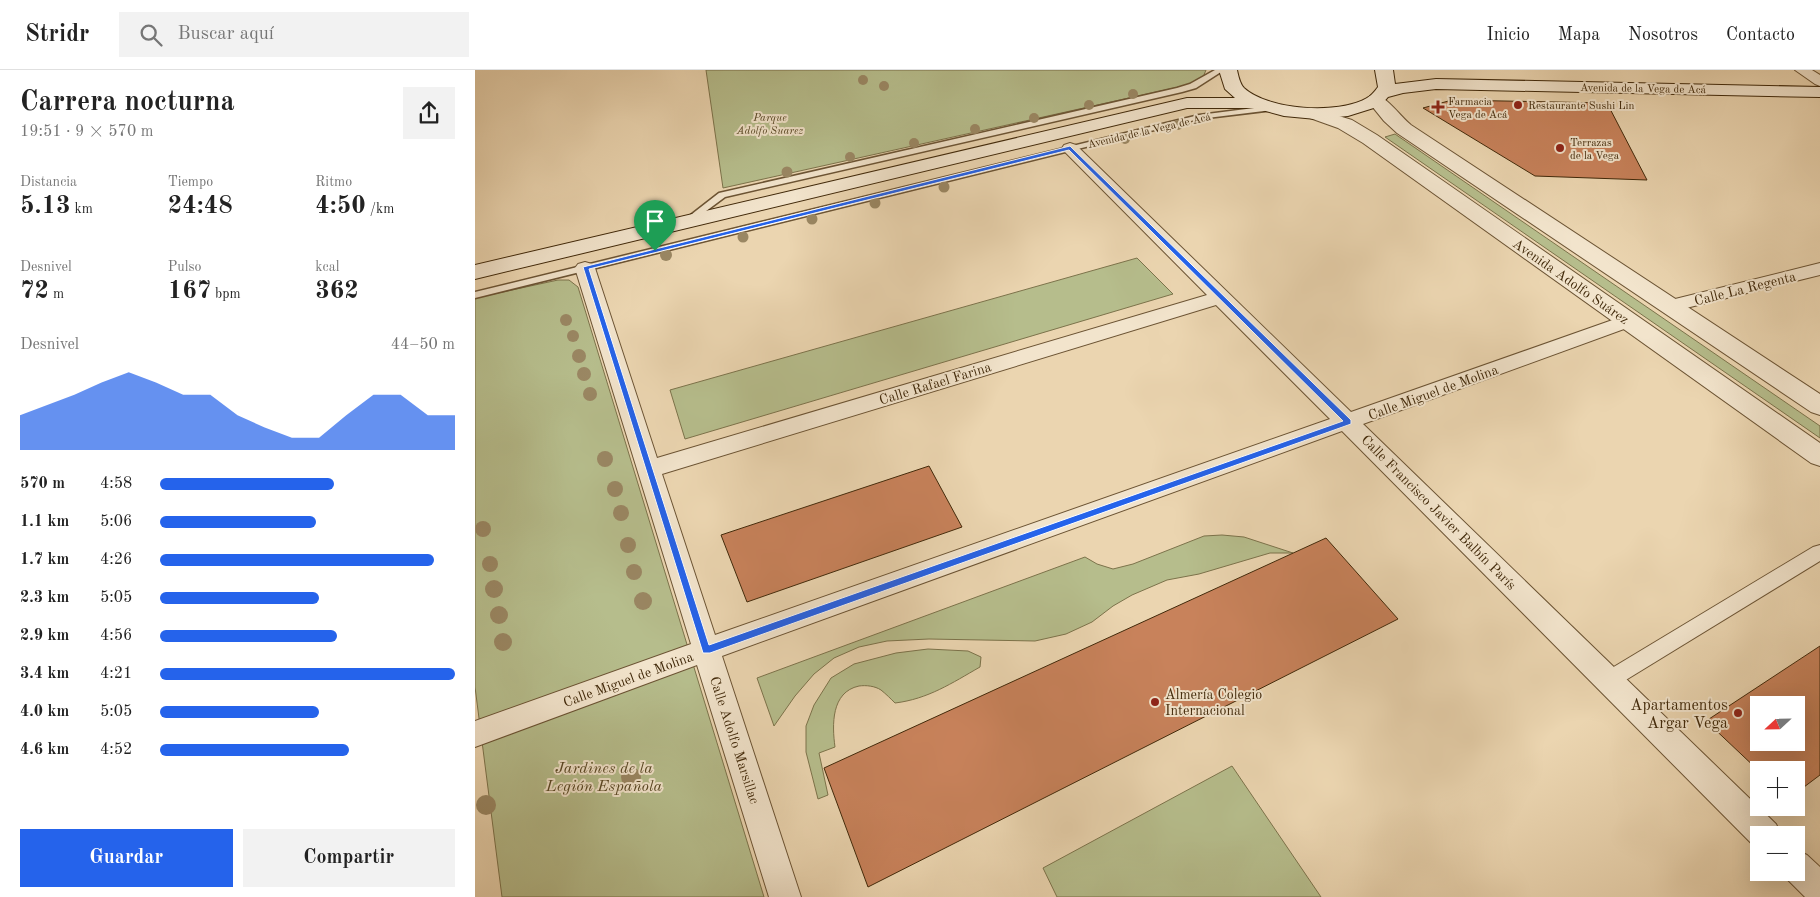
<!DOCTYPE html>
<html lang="es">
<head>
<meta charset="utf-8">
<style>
	body { margin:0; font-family:"Old Standard TT",serif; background:#f2f2f2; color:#222; height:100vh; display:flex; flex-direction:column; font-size:19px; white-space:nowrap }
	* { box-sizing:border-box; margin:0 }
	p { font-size:16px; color:#767676 }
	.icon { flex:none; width:28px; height:28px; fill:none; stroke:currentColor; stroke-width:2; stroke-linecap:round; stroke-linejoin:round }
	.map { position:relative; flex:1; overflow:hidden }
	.drawer { display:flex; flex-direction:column; background:#fff; width:475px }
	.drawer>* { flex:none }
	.needle { width:32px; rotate:248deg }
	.controls { position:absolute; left:1275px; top:626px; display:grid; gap:10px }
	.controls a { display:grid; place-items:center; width:55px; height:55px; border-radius:0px; background:#fff; box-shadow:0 5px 20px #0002; font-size:25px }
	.pin { position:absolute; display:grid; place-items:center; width:42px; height:42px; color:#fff; margin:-51px -21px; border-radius:50% 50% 50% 0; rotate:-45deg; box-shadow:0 0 5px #0007 }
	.pin .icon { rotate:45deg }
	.round { display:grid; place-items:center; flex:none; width:52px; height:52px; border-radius:0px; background:#f2f2f2 }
	.summary { display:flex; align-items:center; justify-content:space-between; height:85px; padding:0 20px }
	h1 { font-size:28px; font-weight:700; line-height:38px }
	.figures { display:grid; grid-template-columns:repeat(3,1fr); gap:8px; height:85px; padding:5px 20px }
	.figures div { display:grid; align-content:center }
	.figures b { font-size:25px; font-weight:700 }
	.figures small { font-size:14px; font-weight:400 }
	.figures p { font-size:14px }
	.chart { height:140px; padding:10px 20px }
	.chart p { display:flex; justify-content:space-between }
	.chart svg { width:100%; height:90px; margin-top:5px; fill:#2563eb; opacity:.7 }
	.cta { display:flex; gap:10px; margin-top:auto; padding:10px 20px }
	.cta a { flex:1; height:58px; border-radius:0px; background:#2563eb; color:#fff; font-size:20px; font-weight:700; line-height:58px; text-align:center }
	.cta a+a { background:#f2f2f2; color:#222 }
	ul { padding:0 20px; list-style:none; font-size:16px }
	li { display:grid; grid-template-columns:80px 60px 1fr; align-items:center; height:38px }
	li i { height:12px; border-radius:6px; background:#2563eb }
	header { display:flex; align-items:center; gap:30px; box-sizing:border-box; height:70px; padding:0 25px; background:#fff; border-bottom:1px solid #e0e0e0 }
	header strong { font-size:24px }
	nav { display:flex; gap:28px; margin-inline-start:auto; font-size:18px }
	.search { width:350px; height:45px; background:#f2f2f2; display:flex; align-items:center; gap:12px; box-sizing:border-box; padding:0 18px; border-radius:0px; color:#767676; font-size:19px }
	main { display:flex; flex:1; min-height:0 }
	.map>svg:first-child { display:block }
</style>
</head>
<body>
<header>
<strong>Stridr</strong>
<div class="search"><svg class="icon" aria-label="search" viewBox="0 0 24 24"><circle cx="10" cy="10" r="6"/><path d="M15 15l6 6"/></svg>Buscar aquí</div>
<nav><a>Inicio</a><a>Mapa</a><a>Nosotros</a><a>Contacto</a></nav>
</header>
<main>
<section class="drawer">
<div class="summary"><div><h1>Carrera nocturna</h1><p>19:51 · 9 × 570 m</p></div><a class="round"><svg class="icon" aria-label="share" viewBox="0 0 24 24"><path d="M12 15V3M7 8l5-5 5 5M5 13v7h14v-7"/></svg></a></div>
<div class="figures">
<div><p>Distancia</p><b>5.13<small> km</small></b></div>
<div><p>Tiempo</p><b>24:48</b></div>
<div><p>Ritmo</p><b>4:50<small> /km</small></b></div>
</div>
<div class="figures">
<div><p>Desnivel</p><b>72<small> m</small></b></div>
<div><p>Pulso</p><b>167<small> bpm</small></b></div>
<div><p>kcal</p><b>362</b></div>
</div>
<div class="chart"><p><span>Desnivel</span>44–50 m</p>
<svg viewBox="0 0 160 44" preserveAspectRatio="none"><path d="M0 44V27L10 22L20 17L30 11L40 6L50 11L60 17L70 17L80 27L90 33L100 38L110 38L120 27L130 17L140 17L150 27L160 27V44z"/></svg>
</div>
<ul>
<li><b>570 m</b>4:58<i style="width:59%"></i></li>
<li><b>1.1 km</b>5:06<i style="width:53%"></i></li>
<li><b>1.7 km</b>4:26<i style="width:93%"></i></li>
<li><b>2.3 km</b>5:05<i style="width:54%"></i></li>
<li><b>2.9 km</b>4:56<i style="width:60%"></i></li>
<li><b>3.4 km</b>4:21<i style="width:100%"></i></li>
<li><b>4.0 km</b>5:05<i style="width:54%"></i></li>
<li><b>4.6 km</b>4:52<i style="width:64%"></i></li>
</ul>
<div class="cta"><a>Guardar</a><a>Compartir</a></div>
</section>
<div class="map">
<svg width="1345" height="827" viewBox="0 0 1345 827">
	<rect width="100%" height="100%" fill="#ebd5b0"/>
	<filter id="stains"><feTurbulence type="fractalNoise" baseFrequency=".004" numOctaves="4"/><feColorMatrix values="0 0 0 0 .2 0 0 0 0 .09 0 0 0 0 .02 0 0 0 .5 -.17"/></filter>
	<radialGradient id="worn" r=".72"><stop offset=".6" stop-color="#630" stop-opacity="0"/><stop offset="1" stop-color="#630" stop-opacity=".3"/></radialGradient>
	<path fill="#b6bd8c" stroke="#7c734b" d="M231,0H731L726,12L248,118Z
		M920,64L1345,356V368L910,67Z
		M662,188L698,224L210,369L195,320Z
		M83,210H94L103,217L289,827H27L0,617V228Z
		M747,465L769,467L818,483H795L724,504L692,510L657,525L638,536L617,552L591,564L560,571L454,569L412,571L384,577L359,588L339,604L320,626L299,656L282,608L610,487L622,494L638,499L658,494L729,466Z
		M453,579L493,581L506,587L505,597C477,613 453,629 420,633C416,629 411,624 406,620C400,616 391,615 384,616C356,622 357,655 360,677L344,683L353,725L343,729L331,682V656L339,635L356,608L379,594L421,583Z
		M757,696L846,827H582L568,798Z"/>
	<path fill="#c8825b" stroke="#41290a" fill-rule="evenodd" d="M977,30L1132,33L1172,110L1060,106L948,38Z
		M454,396L487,457L272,532L246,465Z
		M851,468L923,549L393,817L349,698Z
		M1345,576V705L1321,723V700L1284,701L1231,651ZM1284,635H1321V672H1284Z"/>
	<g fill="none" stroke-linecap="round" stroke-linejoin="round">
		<g stroke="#6c5434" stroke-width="3">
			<path id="service" d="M740,0H749L721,18L707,22L250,127L215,153L212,154L208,151L244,123L702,18L715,14Z
				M795,36L799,38L798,40L724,49L0,228V222L724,45Z"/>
		</g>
		<g stroke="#6c5434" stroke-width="2">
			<path id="pedestrian" d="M1345,475V491L1141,616L1134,619L1127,616L1124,610L1127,604L1338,477Z"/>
		</g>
		<g stroke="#6c5434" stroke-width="2">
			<path id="minor" d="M1320,0H1337L1345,5V16L1340,14Z
				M595,73L601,75L876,342L1146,247L1153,245L1160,247L1163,251L1160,255L888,354L1301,754L1306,765H1284V778L1279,776L867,361L247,586L326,827H294L222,595L0,677V651L216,574L100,198L103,194L110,192L117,194L120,198L182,388L732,225L589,81L587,78L589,75ZM741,235L855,349L240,565L187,404Z
				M1345,193V205L1195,242L1188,240L1185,236L1188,232Z
				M1321,780L1332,785L1345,797V827H1330L1310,807L1308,802H1321Z"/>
		</g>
		<g stroke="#6c5434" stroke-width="2">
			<path id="tertiary" d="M901,25C912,27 926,47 936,55L1345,324V345L1336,342L922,63L909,51L892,30L895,26Z
				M841,39L877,50L902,65L1345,373V396L1336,393L888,73L863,58L835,48L832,44L835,40Z"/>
		</g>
		<g stroke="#41290a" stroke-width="2">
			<path id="secondary" d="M744,0H762C763,5 765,14 769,18C793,40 863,45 892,28C896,26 900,21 903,17L900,0H918L920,14L961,9L1345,17V27L961,19L928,23L913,27L905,36L873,46L841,49L809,46L780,38H712L0,209V195L712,28H760L750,19Z"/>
		</g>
		<use href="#service" fill="#f2e4cc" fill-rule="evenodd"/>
		<use href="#pedestrian" fill="#f2e4cc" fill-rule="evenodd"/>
		<use href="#minor" fill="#f2e4cc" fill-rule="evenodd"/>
		<use href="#tertiary" fill="#f2e4cc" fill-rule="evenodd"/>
		<use href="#secondary" fill="#f2e4cc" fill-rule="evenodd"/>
	</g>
	<g fill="#9a8763">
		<circle cx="388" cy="10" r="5"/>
		<circle cx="409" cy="16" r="5"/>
		<circle cx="658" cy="24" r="5"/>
		<circle cx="614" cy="35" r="5"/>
		<circle cx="559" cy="48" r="5"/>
		<circle cx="703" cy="55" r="5"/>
		<circle cx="500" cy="59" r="5"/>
		<circle cx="650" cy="69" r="5"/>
		<circle cx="439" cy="73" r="5"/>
		<circle cx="375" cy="87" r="5"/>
		<circle cx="312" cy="102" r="5.5"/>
		<circle cx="469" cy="117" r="5.5"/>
		<circle cx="400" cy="133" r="5.5"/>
		<circle cx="337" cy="149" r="5.5"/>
		<circle cx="268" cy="167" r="5.5"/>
		<circle cx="191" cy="185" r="6"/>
		<circle cx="91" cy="250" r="6"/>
		<circle cx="98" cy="266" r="6"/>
		<circle cx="104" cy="286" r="7"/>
		<circle cx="109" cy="304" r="7"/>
		<circle cx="115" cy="324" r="7"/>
		<circle cx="130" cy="389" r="8"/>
		<circle cx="140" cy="419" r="8"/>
		<circle cx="146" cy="443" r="8"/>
		<circle cx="8" cy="459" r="8"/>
		<circle cx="153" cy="475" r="8"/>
		<circle cx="15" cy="494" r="8"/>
		<circle cx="159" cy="502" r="8"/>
		<circle cx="19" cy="519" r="9"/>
		<circle cx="168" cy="531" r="9"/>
		<circle cx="24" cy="545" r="9"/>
		<circle cx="28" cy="572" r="9"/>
		<circle cx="156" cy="707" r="10"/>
		<circle cx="11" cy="735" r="10"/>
	</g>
	<path fill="#2563eb" stroke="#fff" fill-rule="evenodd" d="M595,76L876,350V354L235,583H228L108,197ZM594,80L868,351L234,575L114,199Z"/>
	<g fill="#8f2418" stroke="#f2e4cc" stroke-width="2">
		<circle cx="1043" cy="35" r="5"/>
		<path d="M960.5 29.5h5v5h5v5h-5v5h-5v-5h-5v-5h5z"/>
		<circle cx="1085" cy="78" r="5"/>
		<circle cx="680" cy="632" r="5"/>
		<circle cx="1263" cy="643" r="5"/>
	</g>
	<g text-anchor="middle" stroke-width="4" stroke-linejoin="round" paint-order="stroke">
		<g font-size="11" fill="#41290a" stroke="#f2e4cc">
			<text transform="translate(1168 18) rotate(1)" y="4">Avenida de la Vega de Acá</text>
			<text transform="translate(674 60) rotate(-13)" y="4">Avenida de la Vega de Acá</text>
		</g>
		<g font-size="11" fill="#41290a" stroke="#f2e4cc" text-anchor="start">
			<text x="973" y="35">Farmacia<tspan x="973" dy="13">Vega de Acá</tspan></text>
			<text x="1053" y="39">Restaurante Sushi Lin</text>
			<text x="1095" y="76">Terrazas<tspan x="1095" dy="13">de la Vega</tspan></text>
		</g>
		<g font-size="11" font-style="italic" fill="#584724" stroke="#f2e4cc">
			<text x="295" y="51">Parque<tspan x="295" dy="13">Adolfo Suarez</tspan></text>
		</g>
		<g font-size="14" fill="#41290a" stroke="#f2e4cc">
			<text transform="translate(1096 211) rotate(35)" y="5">Avenida Adolfo Suárez</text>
			<text transform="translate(1270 218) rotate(-14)" y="5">Calle La Regenta</text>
			<text transform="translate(460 313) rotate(-17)" y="5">Calle Rafael Farina</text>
			<text transform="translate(958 322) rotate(-20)" y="5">Calle Miguel de Molina</text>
			<text transform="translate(964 442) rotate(45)" y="5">Calle Francisco Javier Balbín París</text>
			<text transform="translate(153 609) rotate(-20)" y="5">Calle Miguel de Molina</text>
			<text transform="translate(260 670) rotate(72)" y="5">Calle Adolfo Marsillac</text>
		</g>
		<g font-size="14" fill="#41290a" stroke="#f2e4cc" text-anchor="start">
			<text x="690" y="629">Almería Colegio<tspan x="690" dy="16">Internacional</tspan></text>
		</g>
		<g font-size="16" fill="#41290a" stroke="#f2e4cc" text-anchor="end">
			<text x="1253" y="640">Apartamentos<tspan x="1253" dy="18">Argar Vega</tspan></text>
		</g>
		<g font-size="16" font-style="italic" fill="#584724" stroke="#f2e4cc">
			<text x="129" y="703">Jardines de la<tspan x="129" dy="18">Legión Española</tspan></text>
		</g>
	</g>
	<rect width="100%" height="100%" filter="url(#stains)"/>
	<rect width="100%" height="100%" fill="url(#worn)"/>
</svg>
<div class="controls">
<a><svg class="needle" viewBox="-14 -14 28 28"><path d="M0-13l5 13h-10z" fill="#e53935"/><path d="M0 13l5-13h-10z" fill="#767676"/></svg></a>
<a>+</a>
<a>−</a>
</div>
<div class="pin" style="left:180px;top:181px;background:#1e9e55"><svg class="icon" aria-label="arrive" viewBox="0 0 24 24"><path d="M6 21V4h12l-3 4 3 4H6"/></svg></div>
</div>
</main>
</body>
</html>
